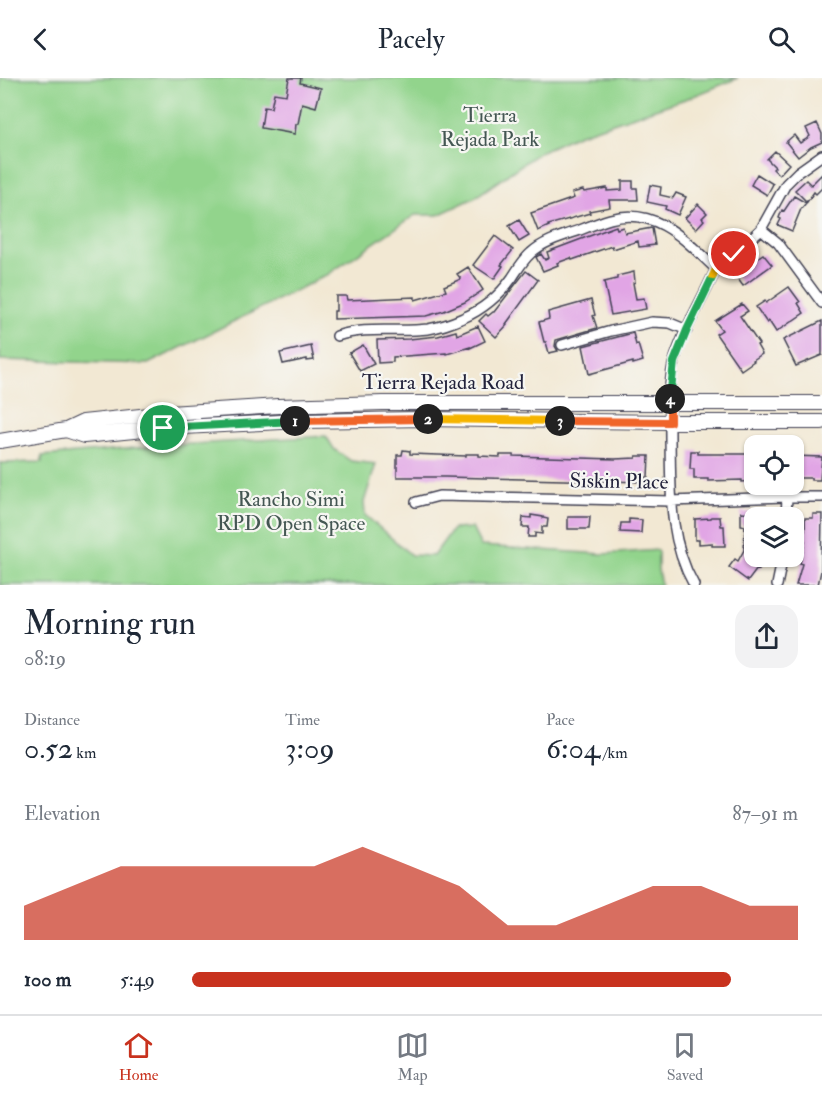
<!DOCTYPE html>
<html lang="en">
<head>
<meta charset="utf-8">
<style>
	body { margin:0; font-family:"IM FELL Double Pica",serif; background:#f2f2f3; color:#1f2937; height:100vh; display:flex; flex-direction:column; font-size:22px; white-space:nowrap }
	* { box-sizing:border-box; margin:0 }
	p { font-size:20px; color:#747a83 }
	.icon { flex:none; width:33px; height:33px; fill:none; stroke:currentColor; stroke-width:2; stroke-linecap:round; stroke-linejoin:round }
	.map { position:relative; height:507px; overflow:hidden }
	.drawer { display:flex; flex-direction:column; background:#fff; flex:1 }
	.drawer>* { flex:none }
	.controls { position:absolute; left:744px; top:357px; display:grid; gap:12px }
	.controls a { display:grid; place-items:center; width:60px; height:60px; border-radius:12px; background:#fff; box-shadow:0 2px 4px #0004; font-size:30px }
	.pin { position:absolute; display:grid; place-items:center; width:51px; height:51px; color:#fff; margin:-26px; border:3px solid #fff; border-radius:50%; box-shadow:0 2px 6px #0007 }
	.km { position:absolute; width:30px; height:30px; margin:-15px; border-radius:50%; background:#222; color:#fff; font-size:16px; line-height:30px; text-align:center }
	.round { display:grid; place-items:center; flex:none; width:63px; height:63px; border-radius:18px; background:#f2f2f3 }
	.summary { display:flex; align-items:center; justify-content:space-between; height:102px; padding:0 24px }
	h1 { font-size:33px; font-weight:600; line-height:45px }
	.metrics { display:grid; grid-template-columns:repeat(3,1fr); gap:9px; height:102px; padding:6px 24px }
	.metrics div { display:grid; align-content:center }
	.metrics b { font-size:30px; font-weight:600 }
	.metrics small { font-size:16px; font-weight:400 }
	.metrics p { font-size:16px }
	.chart { height:168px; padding:12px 24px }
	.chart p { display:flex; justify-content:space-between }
	.chart svg { width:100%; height:108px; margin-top:6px; fill:#c8321e; opacity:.7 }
	ul { padding:0 24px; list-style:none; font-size:20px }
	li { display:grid; grid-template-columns:96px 72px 1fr; align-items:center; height:45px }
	li i { height:15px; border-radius:8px; background:#c8321e }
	header { display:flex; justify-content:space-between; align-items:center; height:78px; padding:0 24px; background:#fff; font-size:27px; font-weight:600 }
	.dock { display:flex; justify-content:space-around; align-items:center; height:84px; border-top:2px solid #e0e1e3; background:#fff; font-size:16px; color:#747a83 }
	.dock a { display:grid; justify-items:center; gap:3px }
	.dock .selected { color:#c8321e }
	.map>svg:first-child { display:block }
</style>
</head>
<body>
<header><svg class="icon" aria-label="back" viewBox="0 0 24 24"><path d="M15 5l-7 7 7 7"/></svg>Pacely<svg class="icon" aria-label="search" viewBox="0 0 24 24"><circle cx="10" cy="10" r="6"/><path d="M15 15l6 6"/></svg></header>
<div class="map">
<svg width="822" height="507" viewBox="0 0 822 507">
	<rect width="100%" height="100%" fill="#f6f6f2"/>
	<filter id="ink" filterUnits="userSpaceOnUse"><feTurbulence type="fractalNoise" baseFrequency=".0167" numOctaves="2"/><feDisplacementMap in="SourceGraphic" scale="12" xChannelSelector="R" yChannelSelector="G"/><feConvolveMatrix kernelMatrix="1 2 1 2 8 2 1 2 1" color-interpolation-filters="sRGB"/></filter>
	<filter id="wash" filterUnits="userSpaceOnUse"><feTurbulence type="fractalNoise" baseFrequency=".008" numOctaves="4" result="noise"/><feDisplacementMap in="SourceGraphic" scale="24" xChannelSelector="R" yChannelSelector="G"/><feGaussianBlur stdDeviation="1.35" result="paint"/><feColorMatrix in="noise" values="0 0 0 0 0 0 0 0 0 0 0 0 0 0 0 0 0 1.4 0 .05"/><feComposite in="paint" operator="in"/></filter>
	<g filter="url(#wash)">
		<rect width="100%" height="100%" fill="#f2e8d3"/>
		<path fill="#92d48c" stroke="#5a7b64" stroke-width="1.5" d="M0,0H738L691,19L577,57L540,74L474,120L438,137H415L327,197L148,286L0,282Z
			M326,358L334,371L351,383L376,386L364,424L365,437L411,477L433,478L453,451L472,450L481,468L603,476L658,472V492L661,507H0V385L42,384V378L158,368Z"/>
		<g id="blocks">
			<path fill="#e1a5e5" d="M289,0H301L300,5L321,10L316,29L302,25L298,46H296L295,56L261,50L264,29L271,30L274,15L286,17Z
				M817,45L822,56V64L811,69L798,79L786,64L794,57L800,65L805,62L810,58L806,50Z
				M775,73L789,86L779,97L773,91L775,89L767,81Z
				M757,96L773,106L767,117L751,107Z
				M822,96V110L816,116L814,114L807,124L795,112L806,102L811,107Z
				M622,103H633V110H637L638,122H609L610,129L589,133L590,135L548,147L549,148L538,153L531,135L574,120L572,115L583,112L584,114L607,110V113L622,112Z
				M650,107L661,109L660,117L673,120L676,115L686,119L678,137L665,131L666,128L647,124Z
				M794,118L806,125L801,131L792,153L778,147L781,141L779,140L782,132L784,133Z
				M698,126L707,135L702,140L704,142L696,151L685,140Z
				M519,142L529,158L519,164L509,148Z
				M616,148L617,151L623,149L625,155L652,150L655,167L639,169L638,163L613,171L612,168L572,182L571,180L557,185L558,187L543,193L536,179L541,176L545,182L549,180L547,174Z
				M495,158L513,172L501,187L503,188L494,201L473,187Z
				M763,176L772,187L743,208L735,197L740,194L738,191L755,178L757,180Z
				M468,189L483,212L465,224L444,233L426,238L334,241V233H336V218H346L347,222L415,219V222L446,213L444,208L461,201L457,196Z
				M526,193L538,202L506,246L507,247L496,259L479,243L486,236L488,238L493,234H494Z
				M634,194L635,204L633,205L636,221L644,220L646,231L611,237L604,204L617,201V198Z
				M789,209L800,224L798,225L804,235L776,254L769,243L767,245L756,229L765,223L766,225Z
				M591,222L595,237L593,238L597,250L556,262L555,268L558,273L549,275L546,264H544L539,244L549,241L548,234Z
				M742,226L748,233L740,238L759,266L757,267L762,276L753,282L754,283L741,292L716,256L722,252L715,243Z
				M822,243V277L796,288L783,262Z
				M478,248L485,263L470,270V269L447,276L446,275L393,279V284L378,285L377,262L409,261L438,258L456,253L457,257Z
				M633,255L636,267L638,266L643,283L633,286V284L589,296L583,268Z
				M363,267L374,286L360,293L349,275Z
				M311,268L314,282L307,283V281L283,286L280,275Z
				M403,372L410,373V376L466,378V376H479V378L500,379V377H513V378L615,381L636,380V378H649L648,399H645V404L445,399H397V377H402Z
				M691,373H698V376H754V393H752V403L742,404V402L708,403V401H694V391H690Z
				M794,378L822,379L820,402H811V400H797V395H794Z
				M741,434L754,435V480L763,485L759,492L757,491L748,503L729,489L735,481L738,483L744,472L745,448L741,447Z
				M813,436H822L821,493L818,507H796L802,486L800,485L805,463L802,462L803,453H805V440H813Z
				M531,437L543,439V440L548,441L547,449H542V456L535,455V459H528L529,449H522L523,439L531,440Z
				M568,439H590L589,451H568Z
				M711,439H720L721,448H724L725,468H712V465L699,466V462H695V441L711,440Z
				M629,441L642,442L641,455L620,454L621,445H629Z"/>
		</g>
	</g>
	<g filter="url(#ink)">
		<use href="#blocks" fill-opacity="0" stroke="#414052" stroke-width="1.5"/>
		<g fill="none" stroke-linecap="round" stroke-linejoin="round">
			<g stroke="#414052" stroke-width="12">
				<path id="minor" d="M761,151L778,165L822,225
					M716,191L730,180L761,151L786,106L798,94L822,77
					M337,258C367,248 397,255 428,251C440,249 452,245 463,240C482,232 500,217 512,200C518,191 523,182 531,175C544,163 563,158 580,152C590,148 600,144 610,141C656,128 686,163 716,191
					M562,267L611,253L652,244L670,245L687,252
					M416,424L439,418L671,423L787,419H822
					M786,440L787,419
					M694,507C668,461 671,411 670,360C670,336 668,310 673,287C681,256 703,221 716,191
					M777,507L783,478"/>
			</g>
			<g stroke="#414052" stroke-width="16">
				<path id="secondary" d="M66,352L84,358L163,350L302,343L424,341L670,344H822
					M0,363L66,352L83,344L169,335L278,328L383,325H822"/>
			</g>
			<use href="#minor" stroke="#fff" stroke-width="9"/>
			<use href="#secondary" stroke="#fff" stroke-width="14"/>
		</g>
	</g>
	<g fill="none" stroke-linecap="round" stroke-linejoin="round" filter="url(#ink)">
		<g stroke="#fff" stroke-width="12">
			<path id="split-1" d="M163,350L295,343"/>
		</g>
		<g stroke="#fff" stroke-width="12">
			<path id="split-2" d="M295,343L428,341"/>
		</g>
		<g stroke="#fff" stroke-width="12">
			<path id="split-3" d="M428,341L560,343"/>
		</g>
		<g stroke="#fff" stroke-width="12">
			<path id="split-4" d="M560,343L670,344V321"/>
		</g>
		<g stroke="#fff" stroke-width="12">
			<path id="split-5" d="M670,321L674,284L687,252L713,198"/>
		</g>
		<g stroke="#fff" stroke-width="12">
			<path id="split-6" d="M713,198L716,191L734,176"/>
		</g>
		<use href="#split-1" stroke="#22a559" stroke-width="8"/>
		<use href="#split-2" stroke="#f0652b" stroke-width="8"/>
		<use href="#split-3" stroke="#f5b400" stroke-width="8"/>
		<use href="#split-4" stroke="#f0652b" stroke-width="8"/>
		<use href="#split-5" stroke="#22a559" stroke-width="8"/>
		<use href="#split-6" stroke="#f5b400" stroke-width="8"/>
	</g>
	<g text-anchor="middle" stroke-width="4.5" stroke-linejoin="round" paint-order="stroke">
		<g font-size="21" fill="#445753" stroke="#f6f6f2">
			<text x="490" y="44">Tierra<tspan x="490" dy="24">Rejada Park</tspan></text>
			<text x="291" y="428">Rancho Simi<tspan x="291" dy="24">RPD Open Space</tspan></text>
		</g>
		<g font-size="21" fill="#22223b" stroke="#f6f6f2">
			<text x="443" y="311">Tierra Rejada Road</text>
			<text transform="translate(619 403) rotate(1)" y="7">Siskin Place</text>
		</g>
	</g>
</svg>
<div class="controls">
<a><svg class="icon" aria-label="locate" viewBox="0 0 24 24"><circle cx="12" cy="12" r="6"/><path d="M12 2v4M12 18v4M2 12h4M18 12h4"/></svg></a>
<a><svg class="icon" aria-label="layers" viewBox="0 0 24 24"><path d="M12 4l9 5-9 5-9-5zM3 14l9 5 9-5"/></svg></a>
</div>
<div class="pin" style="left:163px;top:350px;background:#1e9e55"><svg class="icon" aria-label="arrive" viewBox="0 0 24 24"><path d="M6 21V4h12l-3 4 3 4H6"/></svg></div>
<div class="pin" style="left:734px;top:176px;background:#d93025"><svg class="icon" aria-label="check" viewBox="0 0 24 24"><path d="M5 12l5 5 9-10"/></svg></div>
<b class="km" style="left:295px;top:343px">1</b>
<b class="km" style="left:428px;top:341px">2</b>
<b class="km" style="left:560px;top:343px">3</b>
<b class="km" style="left:670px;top:321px">4</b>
</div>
<section class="drawer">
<div class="summary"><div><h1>Morning run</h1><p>08:19</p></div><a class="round"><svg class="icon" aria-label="share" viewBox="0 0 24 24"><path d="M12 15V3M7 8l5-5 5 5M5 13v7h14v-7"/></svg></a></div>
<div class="metrics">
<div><p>Distance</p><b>0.52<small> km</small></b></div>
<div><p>Time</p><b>3:09</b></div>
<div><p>Pace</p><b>6:04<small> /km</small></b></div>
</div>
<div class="chart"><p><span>Elevation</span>87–91 m</p>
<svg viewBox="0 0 160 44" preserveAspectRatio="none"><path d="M0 44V30L10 22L20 14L30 14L40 14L50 14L60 14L70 6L80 14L90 22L100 38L110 38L120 30L130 22L140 22L150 30L160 30V44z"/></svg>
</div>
<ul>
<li><b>100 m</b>5:49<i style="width:89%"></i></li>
</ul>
</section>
<nav class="dock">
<a class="selected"><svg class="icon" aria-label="home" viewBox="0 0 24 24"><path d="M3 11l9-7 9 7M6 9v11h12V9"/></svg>Home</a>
<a><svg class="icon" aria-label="map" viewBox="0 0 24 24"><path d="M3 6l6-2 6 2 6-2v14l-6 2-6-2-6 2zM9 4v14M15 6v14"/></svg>Map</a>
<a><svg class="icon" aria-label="saved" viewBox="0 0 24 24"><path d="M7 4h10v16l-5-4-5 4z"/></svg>Saved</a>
</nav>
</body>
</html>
